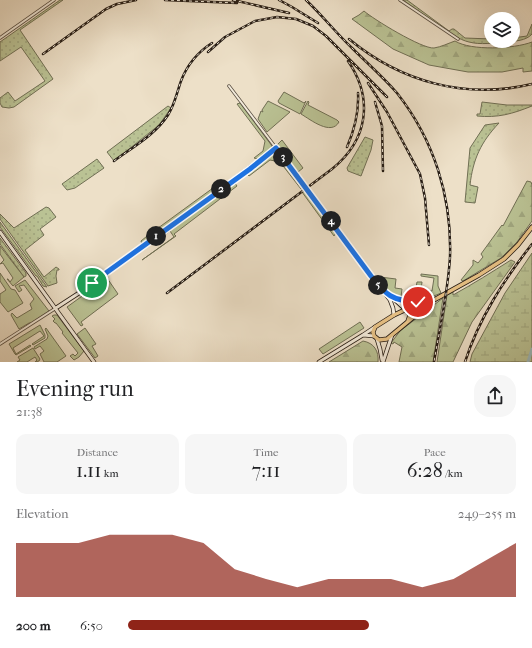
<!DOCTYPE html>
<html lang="en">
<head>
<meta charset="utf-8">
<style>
	body { margin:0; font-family:"IM FELL French Canon",serif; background:#f6f6f6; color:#202124; height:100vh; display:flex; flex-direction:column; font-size:15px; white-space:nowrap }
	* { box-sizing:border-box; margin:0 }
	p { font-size:13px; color:#757577 }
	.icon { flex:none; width:22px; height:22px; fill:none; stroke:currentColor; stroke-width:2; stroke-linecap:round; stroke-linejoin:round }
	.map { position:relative; height:362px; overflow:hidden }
	.side { display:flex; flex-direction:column; background:#fff; flex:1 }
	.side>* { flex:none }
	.buttons { position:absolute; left:484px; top:12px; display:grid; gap:8px }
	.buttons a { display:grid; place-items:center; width:36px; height:36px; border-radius:50%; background:#fff; box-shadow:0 4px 16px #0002; font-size:20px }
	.pin { position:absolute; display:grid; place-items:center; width:34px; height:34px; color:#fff; margin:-17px; border:2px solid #fff; border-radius:50%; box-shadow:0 1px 4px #0007 }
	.km { position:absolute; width:20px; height:20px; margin:-10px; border-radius:50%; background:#222; color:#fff; font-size:11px; line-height:20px; text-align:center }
	.round { display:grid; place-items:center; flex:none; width:42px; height:42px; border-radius:16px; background:#f6f6f6 }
	.overview { display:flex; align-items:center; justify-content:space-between; height:68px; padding:0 16px }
	h1 { font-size:22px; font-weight:600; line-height:30px }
	.metrics { display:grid; grid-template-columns:repeat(3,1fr); gap:6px; height:68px; padding:4px 16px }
	.metrics div { display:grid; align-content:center; border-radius:10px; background:#f6f6f6; text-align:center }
	.metrics b { font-size:20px; font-weight:600 }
	.metrics small { font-size:11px; font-weight:400 }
	.metrics p { font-size:11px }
	.chart { height:112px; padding:8px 16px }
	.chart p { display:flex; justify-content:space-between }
	.chart svg { width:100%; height:72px; margin-top:4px; fill:#8f2418; opacity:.7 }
	ul { padding:0 16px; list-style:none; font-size:13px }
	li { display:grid; grid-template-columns:64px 48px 1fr; align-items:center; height:30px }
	li i { height:10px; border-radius:5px; background:#8f2418 }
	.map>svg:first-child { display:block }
</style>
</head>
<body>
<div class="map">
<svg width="532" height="362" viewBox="0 0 532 362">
	<defs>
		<pattern id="grass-dots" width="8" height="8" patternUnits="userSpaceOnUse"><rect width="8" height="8" fill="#bac294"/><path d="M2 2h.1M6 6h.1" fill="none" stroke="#a0a67f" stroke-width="1.8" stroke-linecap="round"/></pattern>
		<pattern id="forest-firs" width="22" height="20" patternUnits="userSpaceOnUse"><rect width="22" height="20" fill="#bac294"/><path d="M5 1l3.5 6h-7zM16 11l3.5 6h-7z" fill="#a0a67f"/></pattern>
		<pattern id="wetland-marsh" width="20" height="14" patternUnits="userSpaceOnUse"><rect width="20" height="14" fill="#bac294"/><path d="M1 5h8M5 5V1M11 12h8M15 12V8" fill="none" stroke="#a0a67f"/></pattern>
	</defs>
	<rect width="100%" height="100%" fill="#ede0c8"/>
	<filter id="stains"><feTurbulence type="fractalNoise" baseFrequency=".005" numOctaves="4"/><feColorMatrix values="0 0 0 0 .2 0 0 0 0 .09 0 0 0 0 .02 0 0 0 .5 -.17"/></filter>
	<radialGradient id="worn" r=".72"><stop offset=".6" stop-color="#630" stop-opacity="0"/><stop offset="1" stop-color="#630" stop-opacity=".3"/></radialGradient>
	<path fill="url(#grass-dots)" stroke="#706f54" d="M60,0H63L20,30L53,79L14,107L9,108L2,107L0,103V98L8,92L15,101L45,81L21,47L0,61V42Z
		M403,0H407L449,31L452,29H454L465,38L491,39V41H513V38L527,36L532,24V34C526,41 515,41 506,42C494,43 480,45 469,42C451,38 419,11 403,0Z
		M482,102L507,105H532V106C512,114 498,118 477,116V114H480Z
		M168,106L171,108L159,125L114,161L107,152Z
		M499,123C481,142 473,159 470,185L478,187L475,203L465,202L470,148L485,125Z
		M365,137L373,140L371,150L361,176L348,171L347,168Z
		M97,159L104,168L75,188L67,190L62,184Z
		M46,207L49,208L56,217L40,229L44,235L25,250L44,277L56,267L59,269V270H57L56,276L57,283L48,286L0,219V214L14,228Z
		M0,222L47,287L43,286L37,276H36L0,227Z
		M0,238L26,273V276L24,277L0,244Z"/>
	<path fill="url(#forest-firs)" stroke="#706f54" d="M364,11C373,19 422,49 434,48C441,47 449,43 455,41C471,51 514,49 532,42V71L523,72V68L502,72H468L429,65L393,49L352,19L359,15Z
		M527,181L531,182L532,185V221L517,242L501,258L463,281L461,280L473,265V260L478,263L483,257L481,254L502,225L503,226Z
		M511,260L515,262L472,322L453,362H437L447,295L453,292V295C473,284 492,272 511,260Z
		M443,298L433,362H399L402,347L394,342L393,344L391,343L400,331Z
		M363,341C374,343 379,351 378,362H329Z"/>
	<path fill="url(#wetland-marsh)" stroke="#706f54" d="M532,253V362H470L472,354L505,293Z"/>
	<path fill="#bac294" stroke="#706f54" d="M284,92L304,103L306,101L300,114L279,103L278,101Z
		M268,101L290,112L267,132L258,119L261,111L263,112L262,110Z
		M308,101L309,102L308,105L337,120L339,122C331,136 311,120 301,114Z
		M240,103L272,146L271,150L258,159L254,158L263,151L265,141L237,104Z
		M282,140L303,168L298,172L277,145Z
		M274,152L278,155L304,188L301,189L280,162L270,160L249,176L247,174Z
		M224,180L226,183L142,244L141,241L152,232V231H154Z
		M234,182L237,186L174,234L176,236L142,260L174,237L170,231L166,234L165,233Z
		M306,191L336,233L334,236L302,192Z
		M0,246L24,277L13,286L7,279H8L10,282L13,278L3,263L0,264L4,260L0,254Z
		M0,273L11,289L15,290L23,303L8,312L0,302V294L6,290L0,281Z
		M421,274L438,276V286L441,293L422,301L419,299L418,293H415L417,282H422L421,290L432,291L434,278L421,276Z
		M380,277L396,279L395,288L402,289L401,297L400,298C389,294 384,289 377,281Z
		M107,278L118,294L81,322L83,325L81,326L67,307Z
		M25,280L49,311L31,323H29L19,329L11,315L12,313L17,318L32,309L30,304L34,299L24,285L19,286L22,290L19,292L15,286Z
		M54,315H57L84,351L79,357L74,360L70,356L73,354L75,356L78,353L62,333L63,332L56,323H55L53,321L55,319L52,316Z
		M360,322L364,328L323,354L319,349Z
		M40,325L45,335V338L33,345L32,344L44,336L40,331L13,348L16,354L30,345L31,346L16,355L15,354L9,344Z
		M46,328L66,356L57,362H44L40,354L44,351L40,346L35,349L34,347L47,339L48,336L45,329Z
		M85,328L96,344L92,346L98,356L95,358L77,334Z
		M33,348L40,359L39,361L35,362L37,360L35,357L27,362H17L20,360L18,357Z"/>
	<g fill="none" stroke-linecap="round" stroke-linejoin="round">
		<path stroke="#9dbbbf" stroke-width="3" d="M528,362L532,349"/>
		<g stroke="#584d41" stroke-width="3.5">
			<path id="street" d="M400,0L458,39
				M0,38L54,0
				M229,86L276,148
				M0,344L56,308"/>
		</g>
		<g stroke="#261c14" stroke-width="4.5">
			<path id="secondary" d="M0,232L94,362
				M387,294C398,300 411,303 424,302
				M394,299L406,310
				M56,308L79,293L276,148L390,300L393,308L394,315
				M363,335L374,336
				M377,339L380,349L382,360
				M319,362L363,335L375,327
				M383,362L392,335"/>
		</g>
		<g stroke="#261c14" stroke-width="5">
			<path id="primary" d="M434,300L409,308L394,315L375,327L373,332L374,336L379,340L387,339L434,300L479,275L504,259L518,245L532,227
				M406,310L410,315L408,321"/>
		</g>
		<use href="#street" stroke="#f3ebdb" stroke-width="2"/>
		<use href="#secondary" stroke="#f3ebdb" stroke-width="3"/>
		<use href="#primary" stroke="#e6c084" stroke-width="3.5"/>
		<g stroke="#261c14" stroke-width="2.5">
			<path id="rail" d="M165,0L237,3
				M233,0L289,13
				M279,0L292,7L318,23
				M306,0C322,15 336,33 352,48C367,63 383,77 397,93C434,140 452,197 450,257C448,292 440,327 434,362
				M349,39C401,82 466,100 532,84
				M208,52L225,37L255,21L277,17L296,19L313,26L326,36L387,97
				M43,54L106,9L117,4L136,0
				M368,83L387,112L420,174L425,198L429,245
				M375,102L382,126L383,171
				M347,147C354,131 359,111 358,93
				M114,161C133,147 155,135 168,115C175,104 177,92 181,81C187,65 198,52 212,43
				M167,293L332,169C368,140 374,99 348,61
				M465,362C479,318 504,280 532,244"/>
		</g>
		<use href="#rail" stroke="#f3ebdb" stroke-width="1" stroke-dasharray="3" stroke-linecap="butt"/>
	</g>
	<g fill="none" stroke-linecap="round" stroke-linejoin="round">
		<g stroke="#fff" stroke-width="8">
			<path id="route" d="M92,283L250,169L276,148L371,276C386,295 392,301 418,302"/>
		</g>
		<use href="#route" stroke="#1a73e8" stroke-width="5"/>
	</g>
	<rect width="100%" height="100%" filter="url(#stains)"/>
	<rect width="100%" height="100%" fill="url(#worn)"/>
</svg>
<div class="buttons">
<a><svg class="icon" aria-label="layers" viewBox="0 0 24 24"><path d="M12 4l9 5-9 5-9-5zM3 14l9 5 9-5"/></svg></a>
</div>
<div class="pin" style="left:92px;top:283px;background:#1e9e55"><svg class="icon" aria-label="arrive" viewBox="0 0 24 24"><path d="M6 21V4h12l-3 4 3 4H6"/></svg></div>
<div class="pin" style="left:418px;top:302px;background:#d93025"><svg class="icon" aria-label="check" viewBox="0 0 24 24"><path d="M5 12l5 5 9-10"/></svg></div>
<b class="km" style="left:156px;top:236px">1</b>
<b class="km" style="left:221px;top:189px">2</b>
<b class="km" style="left:283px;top:157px">3</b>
<b class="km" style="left:331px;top:221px">4</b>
<b class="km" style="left:378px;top:285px">5</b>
</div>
<section class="side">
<div class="overview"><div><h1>Evening run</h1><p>21:38</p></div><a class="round"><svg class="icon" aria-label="share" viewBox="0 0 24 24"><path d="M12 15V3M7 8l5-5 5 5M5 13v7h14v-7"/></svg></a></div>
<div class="metrics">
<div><p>Distance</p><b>1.11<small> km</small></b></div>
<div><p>Time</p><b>7:11</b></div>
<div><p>Pace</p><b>6:28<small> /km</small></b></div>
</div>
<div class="chart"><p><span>Elevation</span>249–255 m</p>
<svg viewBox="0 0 160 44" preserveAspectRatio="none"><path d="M0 44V11L10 11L20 11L30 6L40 6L50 6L60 11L70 27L80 33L90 38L100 33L110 33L120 33L130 38L140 33L150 22L160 11V44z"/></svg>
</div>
<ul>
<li><b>200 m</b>6:50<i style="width:62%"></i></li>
</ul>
</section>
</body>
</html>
